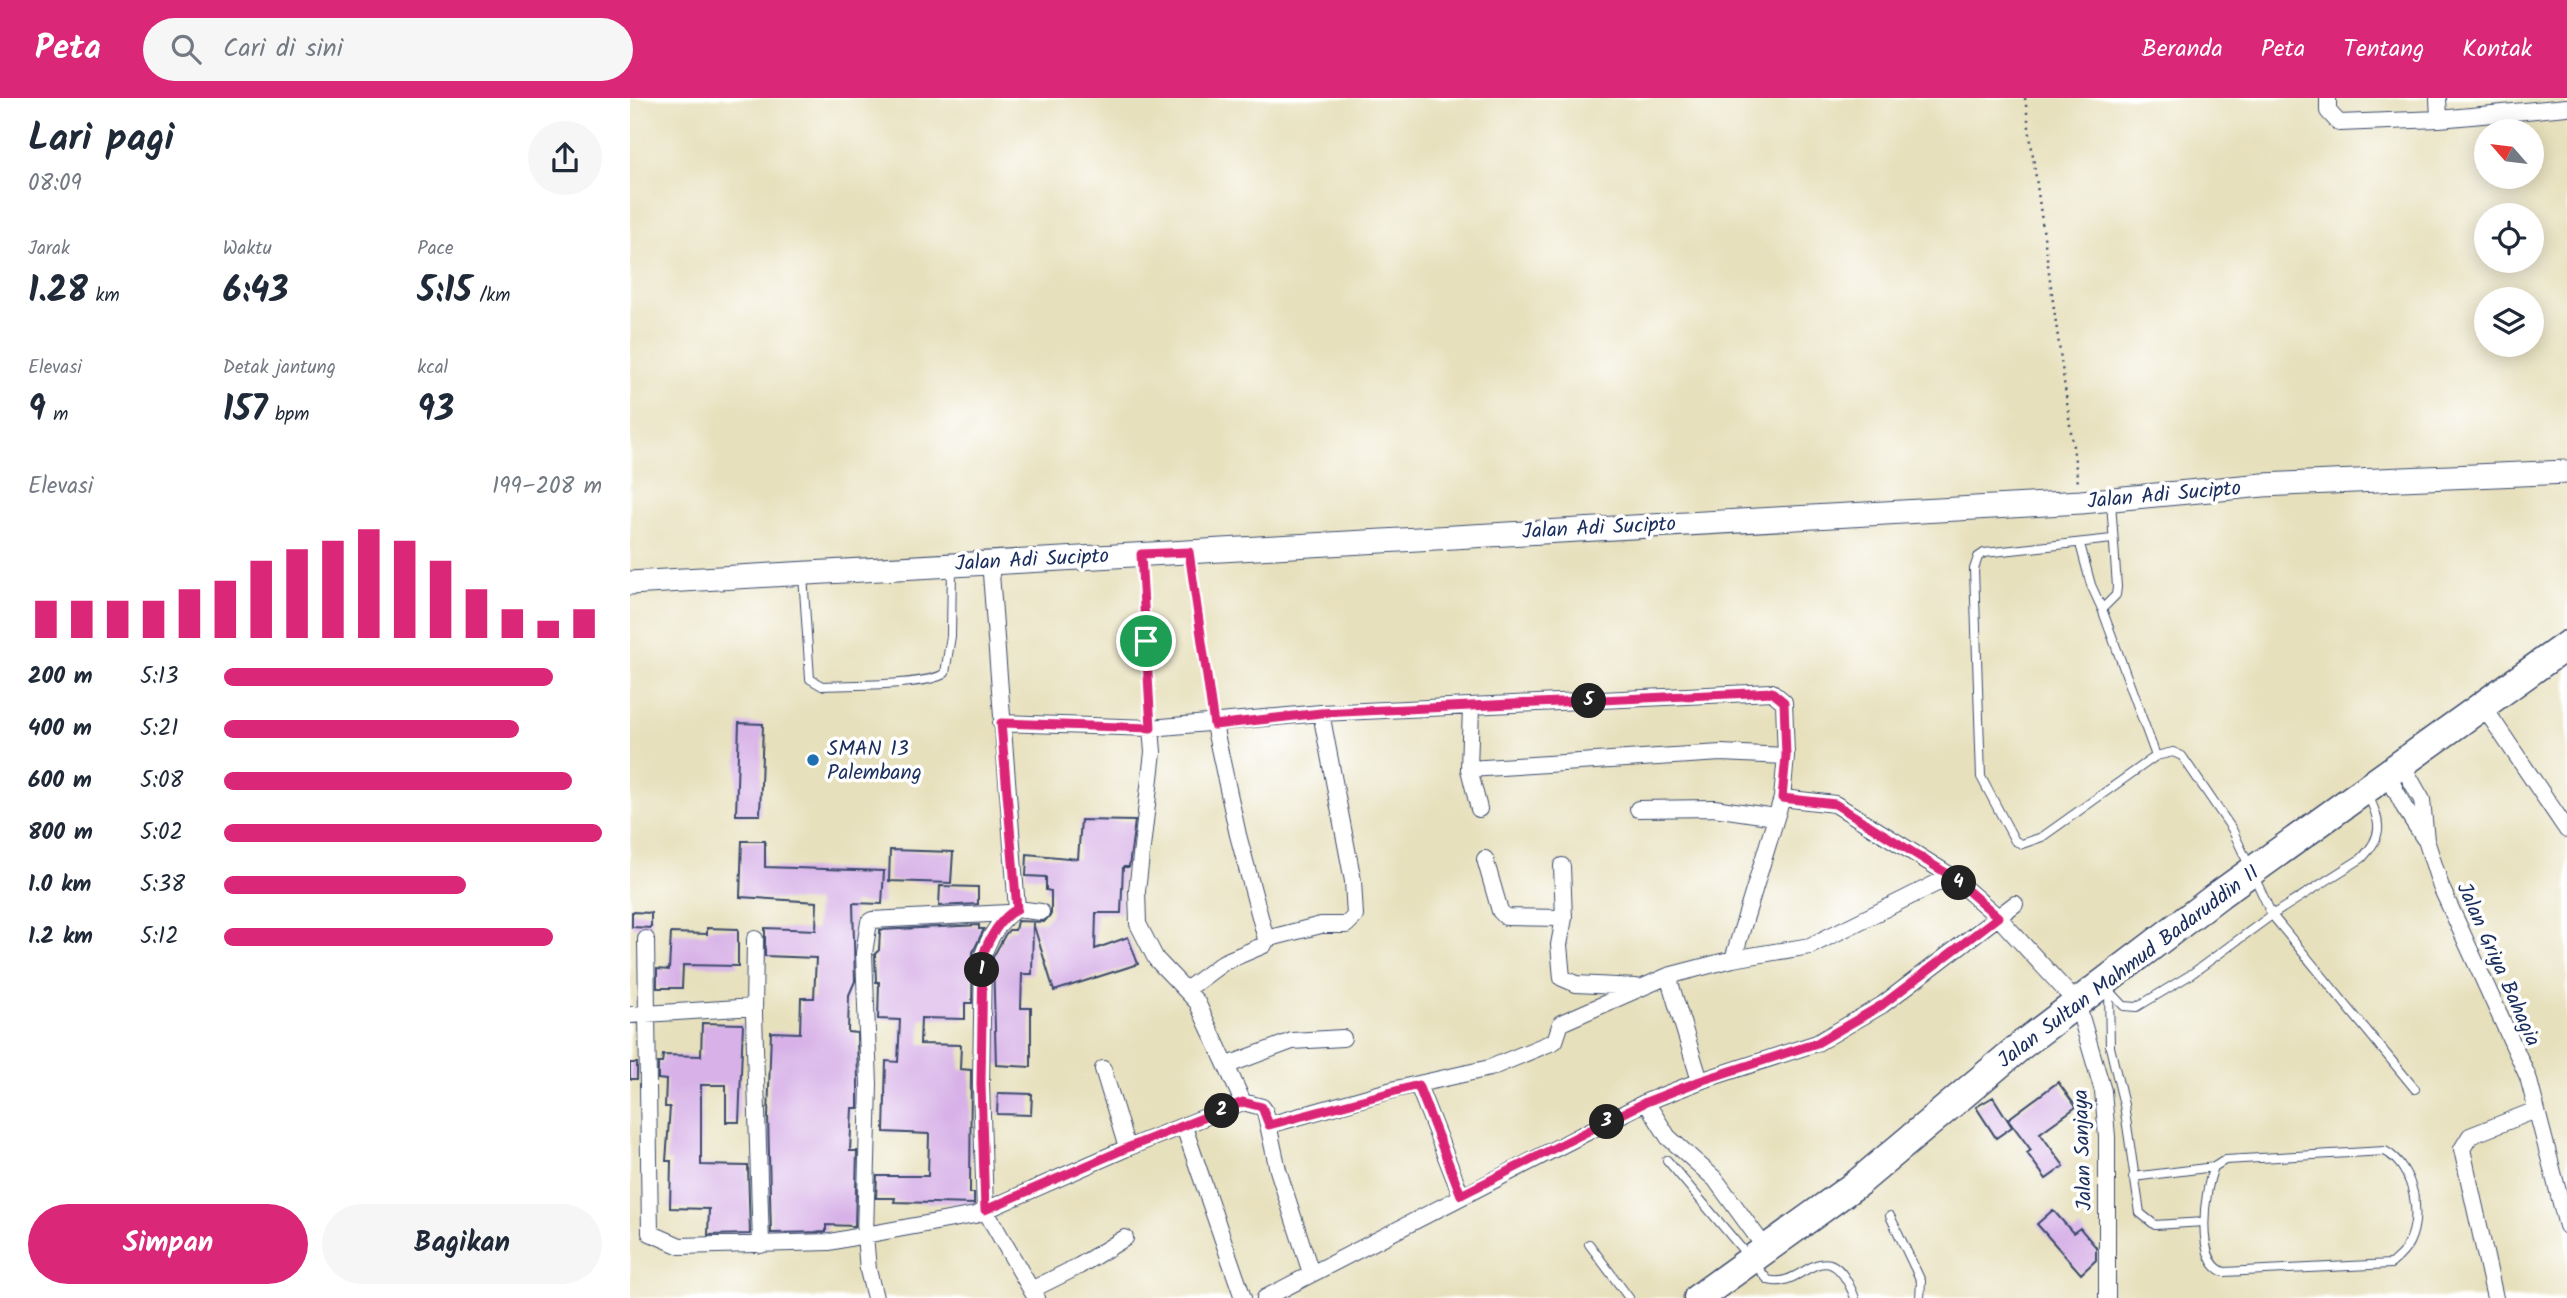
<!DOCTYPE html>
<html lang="id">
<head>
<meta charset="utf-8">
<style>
	body { margin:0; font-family:Kalam,sans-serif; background:#f6f6f7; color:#1f2937; height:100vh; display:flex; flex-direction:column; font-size:26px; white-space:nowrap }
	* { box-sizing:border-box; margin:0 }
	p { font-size:23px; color:#747a83 }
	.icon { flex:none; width:38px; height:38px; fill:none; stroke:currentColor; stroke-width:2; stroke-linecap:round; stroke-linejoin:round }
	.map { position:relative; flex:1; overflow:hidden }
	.sheet { display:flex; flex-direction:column; background:#fff; width:630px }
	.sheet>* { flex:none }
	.needle { width:46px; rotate:298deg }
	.fabs { position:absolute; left:1844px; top:21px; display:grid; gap:14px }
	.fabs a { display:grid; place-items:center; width:70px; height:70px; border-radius:50%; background:#fff; box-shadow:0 4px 18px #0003; font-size:35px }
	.pin { position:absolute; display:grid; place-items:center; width:60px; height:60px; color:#fff; margin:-30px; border:4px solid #fff; border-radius:50%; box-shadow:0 2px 7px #0007 }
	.km { position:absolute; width:35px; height:35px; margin:-18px; border-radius:50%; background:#222; color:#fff; font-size:19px; line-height:35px; text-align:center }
	.round { display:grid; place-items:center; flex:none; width:74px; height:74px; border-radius:37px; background:#f6f6f7 }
	.overview { display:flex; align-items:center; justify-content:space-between; height:119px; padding:0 28px }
	h1 { font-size:38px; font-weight:600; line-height:52px }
	.stats { display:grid; grid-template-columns:repeat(3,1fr); gap:10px; height:119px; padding:7px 28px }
	.stats div { display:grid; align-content:center }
	.stats b { font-size:35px; font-weight:600 }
	.stats small { font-size:19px; font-weight:400 }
	.stats p { font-size:19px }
	.chart { height:196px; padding:14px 28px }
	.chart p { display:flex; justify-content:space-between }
	.chart svg { width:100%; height:126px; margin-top:7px; stroke:#db2777; stroke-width:6 }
	.cta { display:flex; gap:14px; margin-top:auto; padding:14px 28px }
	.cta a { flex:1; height:80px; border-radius:42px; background:#db2777; color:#fff; font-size:28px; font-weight:600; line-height:80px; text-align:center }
	.cta a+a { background:#f6f6f7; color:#1f2937 }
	ul { padding:0 28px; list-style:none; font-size:23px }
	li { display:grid; grid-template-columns:112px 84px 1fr; align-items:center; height:52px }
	li i { height:18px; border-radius:9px; background:#db2777 }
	header { display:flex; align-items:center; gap:42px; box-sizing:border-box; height:98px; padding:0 35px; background:#db2777; color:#fff }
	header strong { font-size:33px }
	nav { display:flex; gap:38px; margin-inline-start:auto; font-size:24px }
	.search { width:490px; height:63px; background:#f6f6f7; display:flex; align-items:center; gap:18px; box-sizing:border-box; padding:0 24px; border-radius:38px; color:#747a83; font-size:26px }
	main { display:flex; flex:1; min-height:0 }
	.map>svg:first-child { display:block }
</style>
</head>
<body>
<header>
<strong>Peta</strong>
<div class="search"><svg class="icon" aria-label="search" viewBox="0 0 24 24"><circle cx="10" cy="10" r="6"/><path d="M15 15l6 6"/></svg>Cari di sini</div>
<nav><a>Beranda</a><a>Peta</a><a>Tentang</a><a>Kontak</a></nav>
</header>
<main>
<section class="sheet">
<div class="overview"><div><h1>Lari pagi</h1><p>08:09</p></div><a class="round"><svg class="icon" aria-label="share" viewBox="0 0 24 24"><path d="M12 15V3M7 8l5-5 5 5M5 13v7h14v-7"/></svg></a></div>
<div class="stats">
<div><p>Jarak</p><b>1.28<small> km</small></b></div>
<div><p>Waktu</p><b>6:43</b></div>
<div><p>Pace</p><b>5:15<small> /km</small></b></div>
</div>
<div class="stats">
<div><p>Elevasi</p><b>9<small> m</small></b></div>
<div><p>Detak jantung</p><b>157<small> bpm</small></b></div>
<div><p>kcal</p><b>93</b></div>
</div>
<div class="chart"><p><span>Elevasi</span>199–208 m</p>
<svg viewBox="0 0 160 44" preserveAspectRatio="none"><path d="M5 44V31M15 44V31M25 44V31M35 44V31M45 44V27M55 44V24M65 44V17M75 44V13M85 44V10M95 44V6M105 44V10M115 44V17M125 44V27M135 44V34M145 44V38M155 44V34"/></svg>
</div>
<ul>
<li><b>200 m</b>5:13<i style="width:87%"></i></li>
<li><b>400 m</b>5:21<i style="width:78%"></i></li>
<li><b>600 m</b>5:08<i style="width:92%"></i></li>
<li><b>800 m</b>5:02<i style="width:100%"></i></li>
<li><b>1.0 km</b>5:38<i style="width:64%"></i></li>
<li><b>1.2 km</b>5:12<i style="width:87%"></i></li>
</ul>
<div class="cta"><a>Simpan</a><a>Bagikan</a></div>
</section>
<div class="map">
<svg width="1937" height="1200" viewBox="0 0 1937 1200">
	<rect width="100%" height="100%" fill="#fff"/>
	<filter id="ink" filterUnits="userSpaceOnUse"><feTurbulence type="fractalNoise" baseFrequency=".0143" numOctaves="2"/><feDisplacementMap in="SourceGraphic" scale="14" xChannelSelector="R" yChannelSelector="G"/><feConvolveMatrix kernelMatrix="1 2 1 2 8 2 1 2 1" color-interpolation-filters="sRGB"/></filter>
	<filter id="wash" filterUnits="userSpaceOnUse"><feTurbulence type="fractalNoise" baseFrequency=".00686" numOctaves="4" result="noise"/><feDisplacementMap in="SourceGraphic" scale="28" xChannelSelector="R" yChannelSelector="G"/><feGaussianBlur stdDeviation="1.57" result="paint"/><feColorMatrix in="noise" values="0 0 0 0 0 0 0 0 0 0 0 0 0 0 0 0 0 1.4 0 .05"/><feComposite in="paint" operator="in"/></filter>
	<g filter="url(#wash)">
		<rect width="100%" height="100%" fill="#e7e0bc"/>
		<g id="blocks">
			<path fill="#d7b1e7" d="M109,625L133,626L130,717H106Z
				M451,722L505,723L499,769H493L491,815H466L465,851L498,839L508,866L424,893L403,825L402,876H392L391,910H401V969L366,967L363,859L375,837L379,832H385L387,823L414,824L421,816V793L416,792V779L396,778L397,756L448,761Z
				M112,743H135V769L254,773L252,806L223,805L225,883L219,897L218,934L227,935L228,986V1010H222L220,1053H227L225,1128L196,1127V1134L141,1135L138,1018L141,934L170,935L171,900H184L186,860L135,858V830L186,832L187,804L110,799Z
				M260,752L323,754L321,785L259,783Z
				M310,788L348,789V806L309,808Z
				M2,814L21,815V830L2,829Z
				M349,827V831H354L343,854L342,905H335V921L291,920L290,946L331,947L330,971L341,972L340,1095H344V1106L264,1104L265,1100H246L247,1078H298L299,1036L254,1034L256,963L268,964L270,922L248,921L249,884H246L245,856L249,852L250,832Z
				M77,830L108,831V868L53,867L52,890H27V871L39,872L41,835L77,836Z
				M72,925L113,926L109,1024H96V987H71V1067L118,1068L120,1136L78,1137L79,1111L40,1110L41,1063H36L40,1009H35L36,982L28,981V965H32L33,957L71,958Z
				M0,965H7V981H0Z
				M1428,984L1446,1009L1410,1035L1434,1068L1416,1081L1397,1055L1401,1052L1378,1021Z
				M368,995L402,996L401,1017L367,1016Z
				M1363,999L1382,1029L1366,1040L1346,1009Z
				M1423,1112L1443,1135L1450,1130L1466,1149V1162L1451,1176L1407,1126Z"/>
		</g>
	</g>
	<g filter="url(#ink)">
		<use href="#blocks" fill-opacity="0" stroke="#3a4a6c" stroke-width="2"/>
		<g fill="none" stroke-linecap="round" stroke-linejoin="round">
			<g stroke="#3a4a6c" stroke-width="10">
				<path id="lane" d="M1481,404L1487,489L1486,497L1472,511L1526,658L1412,739L1392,746L1385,743L1351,679L1344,471L1348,459L1354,455L1482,441
					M1450,446L1461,487L1472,511
					M173,477L180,581L192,588C217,587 299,588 315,575L321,538L322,469
					M1526,658L1543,654L1552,658L1602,731L1642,817L1785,991
					M1479,892L1480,949L1494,1007L1510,1115L1525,1127L1574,1124
					M1480,893L1494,908L1507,909L1560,877L1642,817L1732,760C1754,737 1751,725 1738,697
					M1755,1053C1784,1069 1795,1121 1776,1150C1773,1156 1766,1161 1761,1166L1594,1174C1565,1164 1574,1093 1584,1069L1595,1062Z
					M1037,1062L1138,1182C1174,1193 1196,1127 1225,1200
					M1503,1079L1584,1069
					M1260,1118L1291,1183L1290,1200
					M959,1146L999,1200"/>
			</g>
			<g stroke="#3a4a6c" stroke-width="18">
				<path id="street" d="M1698,0V13L1709,25L1809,21L1937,9
					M1808,0L1809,21
					M360,463L387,811C371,819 359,840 353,857L351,986L355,1112L406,1200
					M1853,608L1937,732
					M841,609L839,671L849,711
					M371,625L521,630L523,654L507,793L508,826L526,861L567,904L613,1004
					M521,630L691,615L1142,594L1154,604L1156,658L1152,700L1205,706L1321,778L1368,819L1447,905L1473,993L1477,1039V1200
					M1771,665L1792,702L1796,742L1811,789L1898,979L1937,1128
					M839,671L1091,655L1156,658
					M1757,675L1774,709L1794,740
					M1008,711L1084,710L1145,719
					M855,761L870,813L876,819L934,820L929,847L932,880L946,886L1006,889
					M932,768L934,820
					M387,811L411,814
					M378,815L242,822L239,824L234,855L239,986L235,1137L345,1117L497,1050L613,1004L632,1009L635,1013L648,1072L681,1175
					M16,841L20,1135L50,1148L200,1144L235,1137L238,1172L245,1200
					M125,841L124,916L131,1147
					M636,841L691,827H716L725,818L723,783L691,615
					M1103,861L1152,700
					M1038,878L1103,861L1180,848L1321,778
					M556,892L594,864L634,847L636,841L608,737L584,627
					M0,917L124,909
					M598,967L662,943L713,940
					M473,971L497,1050
					M788,987L831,1097
					M1016,1004L1038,1039L1085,1081L1136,1151
					M639,1027L766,991L860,970L925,943L931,925L1038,878L1070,983
					M554,1029L613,1200
					M401,1192L449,1168L495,1140
					M635,1200L1016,1004L1070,983L1187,945L1252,907L1385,806
					M1865,1200L1832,1051L1840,1038L1906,1012"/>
			</g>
			<g stroke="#3a4a6c" stroke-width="25">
				<path id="secondary" d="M0,485L1451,404L1633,387L1937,374"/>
			</g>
			<g stroke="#3a4a6c" stroke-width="31">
				<path id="highway" d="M1068,1200L1229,1084L1393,946L1590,796L1937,547"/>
			</g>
			<path stroke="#3a4a6c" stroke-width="2.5" stroke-dasharray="2 5" stroke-linecap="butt" d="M1395,0L1448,385
				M562,474L581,610
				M512,476L520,613"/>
			<use href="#lane" stroke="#fff" stroke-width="8"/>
			<use href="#street" stroke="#fff" stroke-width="16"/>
			<use href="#secondary" stroke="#fff" stroke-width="23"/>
			<use href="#highway" stroke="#fff" stroke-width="28"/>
		</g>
	</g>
	<g fill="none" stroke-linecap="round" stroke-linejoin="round" filter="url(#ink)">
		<g stroke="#fff" stroke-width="14">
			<path id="route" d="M559,454L584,627L691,615L1142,594L1154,604L1156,658L1152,700L1205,706L1321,778L1368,819L1252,907L1187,945L1070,983L1016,1004L831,1097L788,987L639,1027L632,1009L613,1004L497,1050L355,1112L351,986L353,857C359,840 371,819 387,811L371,625L521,630L511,456Z"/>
		</g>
		<use href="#route" stroke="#db2777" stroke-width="9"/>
	</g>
	<circle fill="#1f6fb2" stroke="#fff" stroke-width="2.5" cx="183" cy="662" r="7"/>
	<g text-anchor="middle" stroke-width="7" stroke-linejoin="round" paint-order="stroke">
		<g font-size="21" fill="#1b2f5e" stroke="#fff">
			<text transform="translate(1534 396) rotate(-5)" y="7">Jalan Adi Sucipto</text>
			<text transform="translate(969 429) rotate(-3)" y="7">Jalan Adi Sucipto</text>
			<text transform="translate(402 461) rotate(-3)" y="7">Jalan Adi Sucipto</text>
			<text transform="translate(1869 866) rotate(66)" y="7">Jalan Griya Bahagia</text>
			<text transform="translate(1498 868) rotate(-37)" y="7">Jalan Sultan Mahmud Badaruddin II</text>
			<text transform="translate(1452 1052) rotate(-92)" y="7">Jalan Sanjaya</text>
		</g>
		<g font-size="21" fill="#1b2f5e" stroke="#fff" text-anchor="start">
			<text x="197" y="657">SMAN 13<tspan x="197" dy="24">Palembang</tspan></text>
		</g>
	</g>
</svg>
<div class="fabs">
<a><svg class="needle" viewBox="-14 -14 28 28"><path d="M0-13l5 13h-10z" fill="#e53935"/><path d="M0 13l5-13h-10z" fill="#747a83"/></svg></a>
<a><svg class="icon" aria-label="locate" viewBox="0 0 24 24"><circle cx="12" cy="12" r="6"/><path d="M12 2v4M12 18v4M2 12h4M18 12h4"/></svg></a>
<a><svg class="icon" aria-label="layers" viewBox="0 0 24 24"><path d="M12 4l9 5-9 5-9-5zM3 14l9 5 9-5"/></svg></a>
</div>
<div class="pin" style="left:516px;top:543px;background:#1e9e55"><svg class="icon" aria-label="arrive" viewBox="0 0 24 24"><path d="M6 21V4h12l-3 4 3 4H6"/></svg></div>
<b class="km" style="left:352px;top:872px">1</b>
<b class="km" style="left:592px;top:1013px">2</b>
<b class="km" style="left:977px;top:1024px">3</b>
<b class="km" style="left:1329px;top:785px">4</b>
<b class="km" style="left:959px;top:603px">5</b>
</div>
</main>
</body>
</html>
